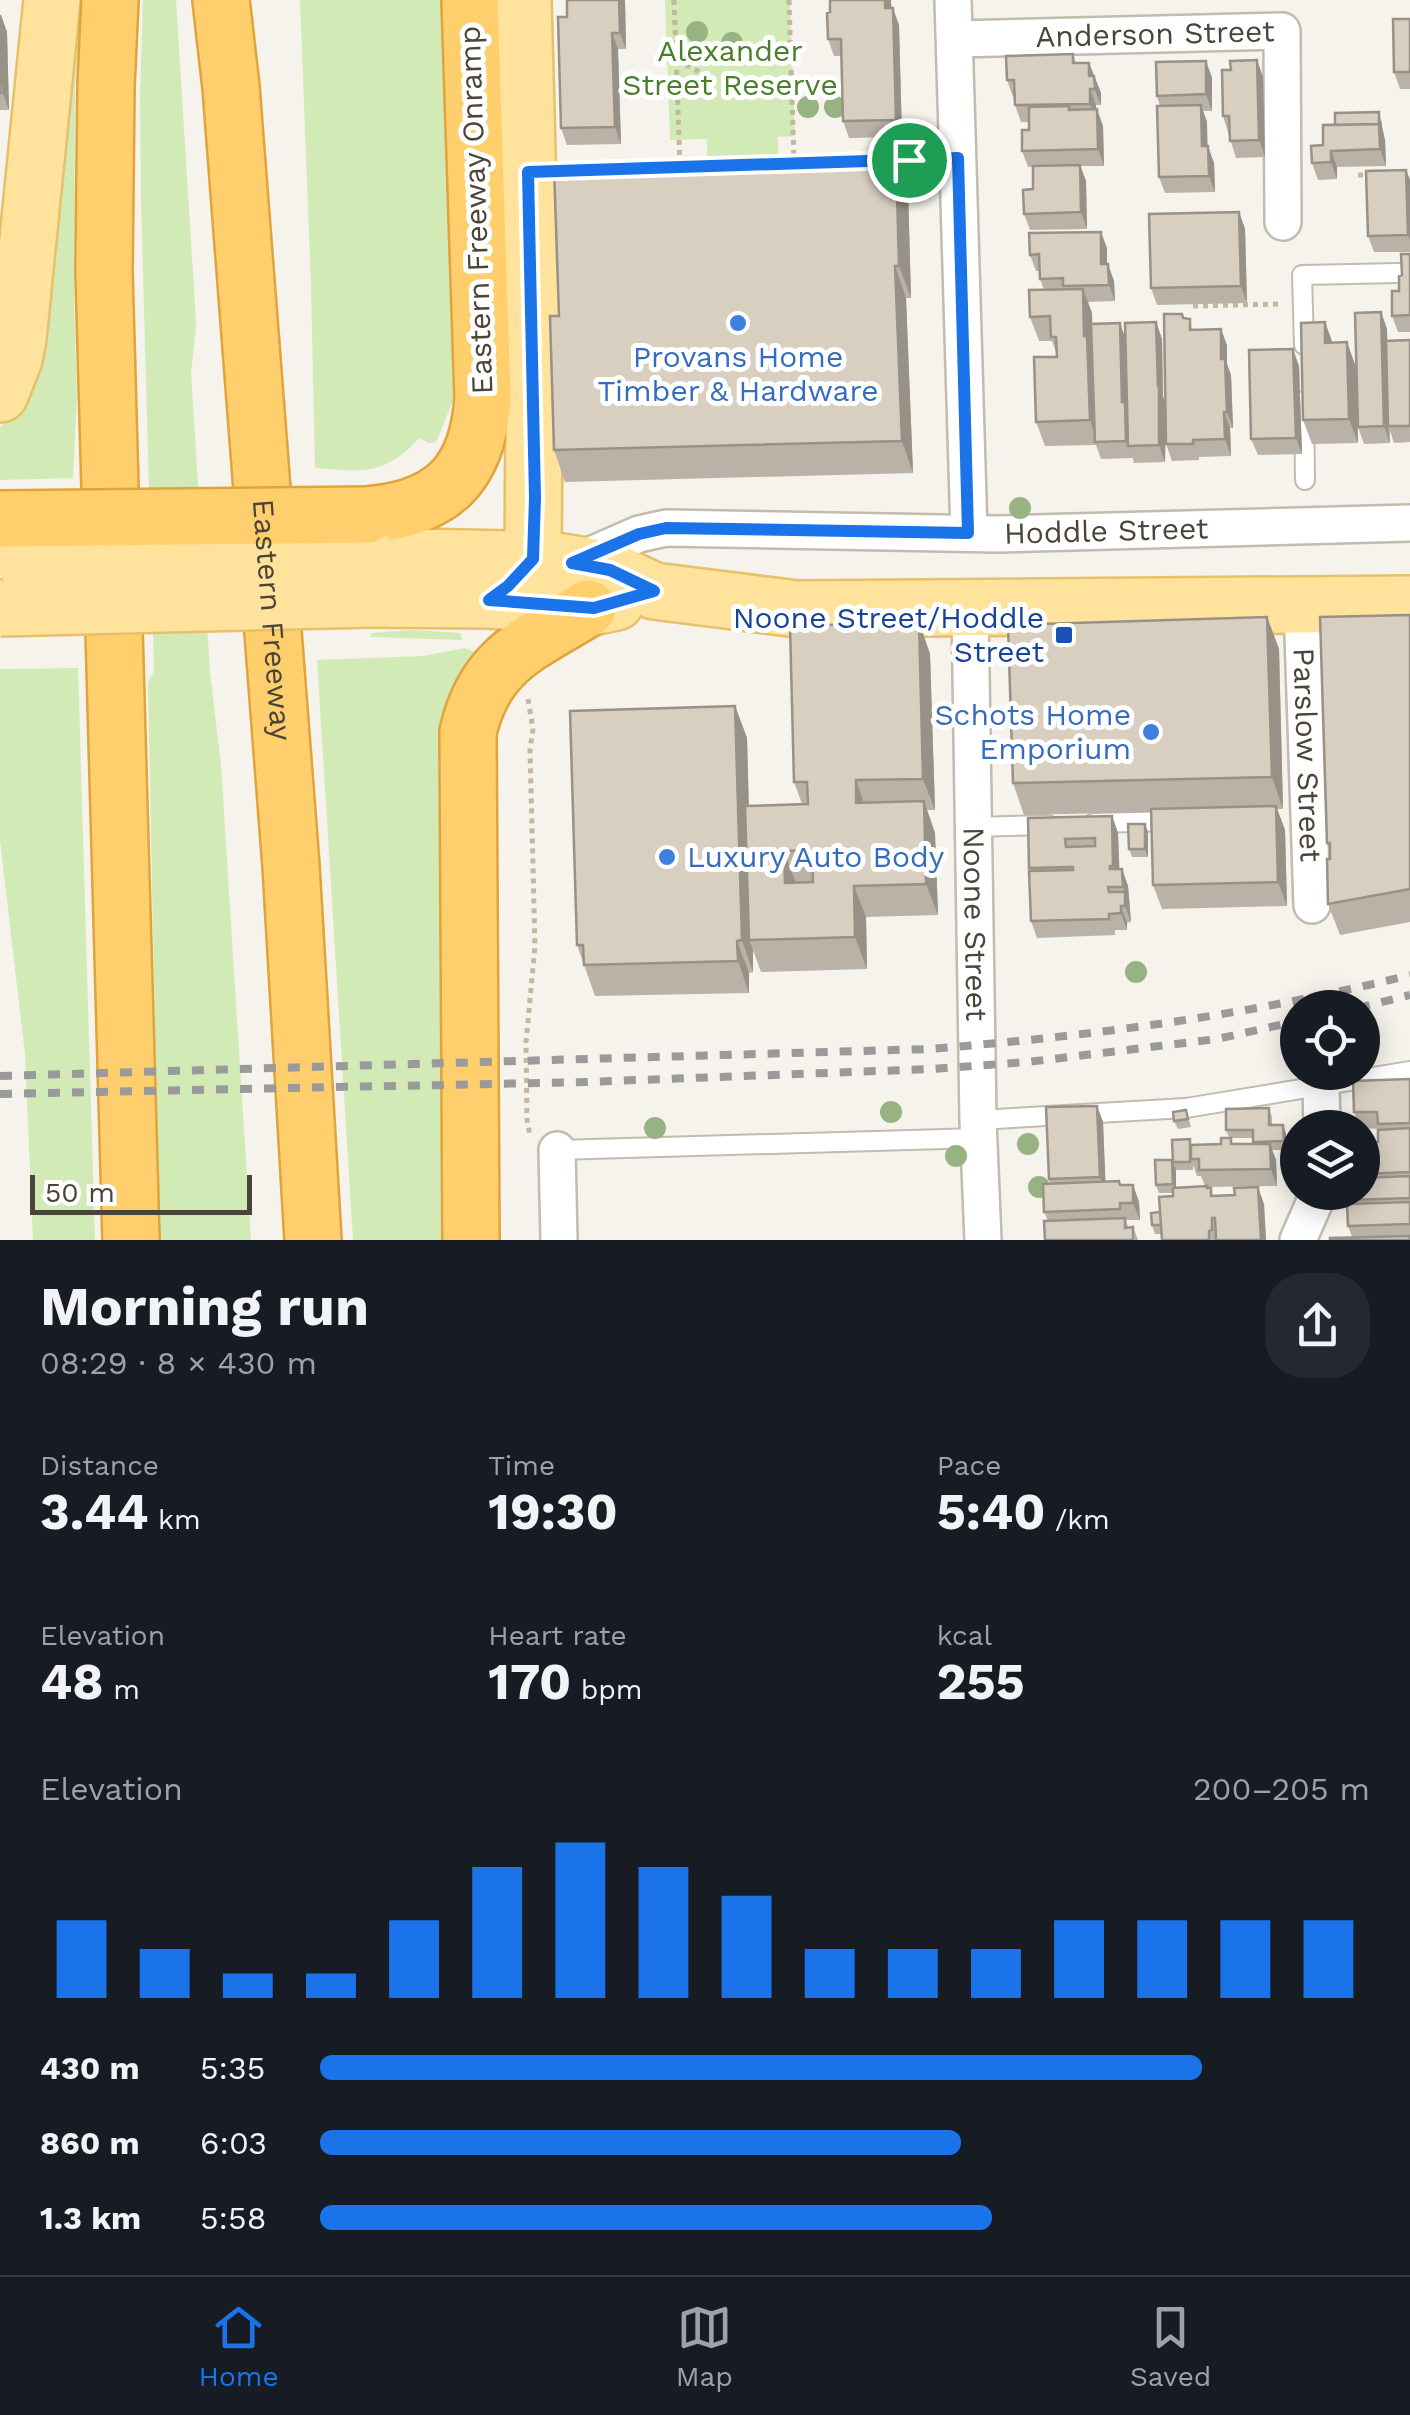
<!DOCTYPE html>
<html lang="en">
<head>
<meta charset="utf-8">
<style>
	body { margin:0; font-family:"Work Sans",sans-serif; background:#242831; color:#f1f3f6; height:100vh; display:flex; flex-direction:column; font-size:38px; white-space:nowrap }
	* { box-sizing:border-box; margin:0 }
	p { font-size:32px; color:#9ea1a6 }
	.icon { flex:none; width:55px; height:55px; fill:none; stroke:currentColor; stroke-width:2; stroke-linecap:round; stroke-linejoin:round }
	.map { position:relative; height:1240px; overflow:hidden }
	.drawer { display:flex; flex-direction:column; background:#171b24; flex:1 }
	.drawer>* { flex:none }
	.fabs { position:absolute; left:1280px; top:990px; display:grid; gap:20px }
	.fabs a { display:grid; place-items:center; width:100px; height:100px; border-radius:50%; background:#171b24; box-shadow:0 5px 25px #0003; font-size:50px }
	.scale { position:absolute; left:30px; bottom:25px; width:222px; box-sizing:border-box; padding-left:10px; border:5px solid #4b4439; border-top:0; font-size:28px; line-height:35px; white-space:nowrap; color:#4b4439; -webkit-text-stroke:8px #fff; paint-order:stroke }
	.pin { position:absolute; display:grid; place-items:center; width:85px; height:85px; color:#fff; margin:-42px; border:5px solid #fff; border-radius:50%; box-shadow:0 2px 10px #0007 }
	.round { display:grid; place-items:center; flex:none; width:105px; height:105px; border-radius:40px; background:#242831 }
	.head { display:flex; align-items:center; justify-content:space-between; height:170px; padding:0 40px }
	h1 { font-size:55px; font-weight:700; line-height:75px }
	.stats { display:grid; grid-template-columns:repeat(3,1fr); gap:15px; height:170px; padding:10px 40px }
	.stats div { display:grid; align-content:center }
	.stats b { font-size:50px; font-weight:700 }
	.stats small { font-size:28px; font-weight:400 }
	.stats p { font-size:28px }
	.chart { height:280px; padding:20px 40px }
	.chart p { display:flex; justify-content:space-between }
	.chart svg { width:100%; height:180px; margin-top:10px; stroke:#1a73e8; stroke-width:6 }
	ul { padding:0 40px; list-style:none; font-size:32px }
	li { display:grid; grid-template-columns:160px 120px 1fr; align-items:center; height:75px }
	li i { height:25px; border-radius:12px; background:#1a73e8 }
	.dock { display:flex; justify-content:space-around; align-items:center; height:140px; border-top:2px solid #363941; background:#171b24; font-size:28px; color:#9ea1a6 }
	.dock a { display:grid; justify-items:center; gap:5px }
	.dock .current { color:#1a73e8 }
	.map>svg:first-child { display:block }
</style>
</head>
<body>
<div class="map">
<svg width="1410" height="1240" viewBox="0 0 1410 1240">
	<rect width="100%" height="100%" fill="#f6f3ec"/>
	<path fill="#d2eab5" d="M64,0H82L75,89L74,303L77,395L73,478L0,480V428L8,416Z
		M143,0H176L195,306L196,327L191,373L210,672L221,765L251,1240H159L148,682L154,671L141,201L140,95Z
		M300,0H454L455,381L453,401L436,442L429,443L419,438C384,477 362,471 315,468L311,286Z
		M665,0H790L795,136L778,137L779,182L708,184L707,139L670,140Z
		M412,630L460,633L462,640L371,637V633Z
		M465,648L476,653L479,662L455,1240H353L317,660L423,656Z
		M78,668L95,1240H33L25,1054L0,841V669Z"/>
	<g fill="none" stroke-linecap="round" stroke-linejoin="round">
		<g stroke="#c2bbae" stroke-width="22">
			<path id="lane" d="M1304,345L1302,275L1399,273
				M1304,401L1305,480
				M1094,823L1173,821
				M974,827L1048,825
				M978,1120L1186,1108L1410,1071
				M557,1150L979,1138"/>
		</g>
		<g stroke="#c2bbae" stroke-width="40">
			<g id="street">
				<path d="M953,0L969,533"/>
				<path id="s1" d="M955,39L1282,31L1283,222"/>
				<path id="s2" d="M573,563L639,534L666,528L998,534L1410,523"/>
				<path id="s3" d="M1302,605L1312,905"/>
				<path id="s4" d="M970,609L978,1120L983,1240"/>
				<path d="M1321,1087L1322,1128"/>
				<path d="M557,1150L559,1240"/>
				<path d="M1298,1240L1319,1192"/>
			</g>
		</g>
		<g stroke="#e6c16a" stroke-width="60">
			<path id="primary" d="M523,0L534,418L533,559
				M0,394L14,359L18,339L52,0
				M368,556L550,560L610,570L654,591L797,609L1410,604
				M370,599L489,600L588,608L616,602"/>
		</g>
		<g stroke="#e0a43c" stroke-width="60">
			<g id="highway">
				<path d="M110,0L106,86L104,272L131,1240"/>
				<path id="s5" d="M221,0L231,87L291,866L313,1240"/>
				<path d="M367,515C442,509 478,475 483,398L470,0"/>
				<path d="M471,1240L468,732C485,658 529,645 588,608"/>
			</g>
		</g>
		<path stroke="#c4b79f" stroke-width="5" stroke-dasharray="5 5" stroke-linecap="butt" d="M674,0L680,166
			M789,0L794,163
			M677,60L705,75
			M890,160L929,159
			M1358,175H1372
			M1193,306L1280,304
			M528,699L533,729L530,749L535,946L526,1042L527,1120L530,1136"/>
		<use href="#lane" stroke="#fff" stroke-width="18"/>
		<use href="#street" stroke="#fff" stroke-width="35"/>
		<use href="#primary" stroke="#ffe39c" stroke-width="55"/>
		<use href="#highway" stroke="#ffcf6e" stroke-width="55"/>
		<path stroke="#9a9a9a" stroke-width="8" stroke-dasharray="12 12" stroke-linecap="butt" d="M1358,1008L1410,995
			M0,1076L929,1049C1093,1036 1250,1015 1410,975
			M0,1094L585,1082L932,1069L1028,1062L1217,1039L1298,1021"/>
		<g stroke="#e6c16a" stroke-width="60" stroke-linecap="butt">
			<path id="primary-bridge" d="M23,560L368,556
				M0,608L370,599"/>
		</g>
		<g stroke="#e0a43c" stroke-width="60" stroke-linecap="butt">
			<path id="highway-bridge" d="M0,519L367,515"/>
		</g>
		<use href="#primary-bridge" stroke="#ffe39c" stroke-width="55"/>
		<use href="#highway-bridge" stroke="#ffcf6e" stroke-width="55"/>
	</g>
	<g fill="#97b381">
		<circle cx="697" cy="32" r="11"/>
		<circle cx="732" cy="43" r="11"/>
		<circle cx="808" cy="107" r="11"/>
		<circle cx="835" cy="107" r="11"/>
		<circle cx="1020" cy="508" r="11"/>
		<circle cx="1136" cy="972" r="11"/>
		<circle cx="891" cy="1112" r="11"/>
		<circle cx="655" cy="1128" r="11"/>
		<circle cx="1028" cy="1144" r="11"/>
		<circle cx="956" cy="1156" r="11"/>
		<circle cx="1039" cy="1187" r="11"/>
	</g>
	<path fill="#bab2a6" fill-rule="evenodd" d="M625,0L626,49H618L621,144L567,145L561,128L567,17Z
		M830,0H891V8L899,25L902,137L849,138L843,121L841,56H834L828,39Z
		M0,15L7,32L9,110H0Z
		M1410,19V89H1400L1394,72Z
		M1073,54L1076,63H1089L1101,93V105H1096V109L1103,126L1104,166H1080L1086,181L1087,229L1030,230L1024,214L1033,189V167H1028L1022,151L1029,130V122H1021L1015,105V97H1013L1007,80Z
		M1206,61L1212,78V111H1203L1207,122V146L1214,163L1215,192L1165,193L1159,177L1160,106L1157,96Z
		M1231,70L1263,77L1265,157L1236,158L1223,116Z
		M1382,121V131L1385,140L1386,166L1337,167V179L1318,180L1312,163L1323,145Z
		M896,157L908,189L911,298H906L913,473L565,482L554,450L559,316Z
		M1406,170L1410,180V252H1374L1368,236Z
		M1239,212L1245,229L1247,303L1157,305L1151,288Z
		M1107,248V264L1114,281L1115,301L1088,302L1092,313V324L1125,339L1156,322L1162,339L1163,397L1166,403L1165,462L1134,463L1132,456V458L1101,459L1096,445L1045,446L1036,422L1057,357L1056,352L1052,341H1039L1030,317L1044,290L1040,279V271H1036L1030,255Z
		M1410,254V332H1398L1392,316L1402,275Z
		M1381,312L1387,329V341L1410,340V442L1394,443L1390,431V443L1364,444L1358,427Z
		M1182,314L1184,319L1194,330L1227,345V364L1231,375L1233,428H1230L1231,456L1199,457V460L1172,461L1166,444Z
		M1325,322L1332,342L1356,367L1358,443L1312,444L1303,420Z
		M1299,366L1302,454L1258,455L1251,439Z
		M1410,615V922L1340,935L1328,904L1330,852L1327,843Z
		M1267,617L1279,649L1283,809H1277L1285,830L1287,906L1162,909L1153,885L1151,812L1024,815L1013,783Z
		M919,622L930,654L935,810H927L935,833L938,915L866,917L867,969L761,972L753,950V972L749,973V993L595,996L577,945L735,706L747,738L749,806L802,804L794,782Z
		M1112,816L1118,833L1119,869H1122L1128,886L1131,922L1127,923V930H1115V935L1037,938L1031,921L1028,818Z
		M1148,832V857H1132L1129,849Z
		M1410,1079V1240L1352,1237L1348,1226L1350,1204L1349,1200L1362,1192V1142H1378L1380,1129L1360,1128L1354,1112Z
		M1097,1106L1103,1122L1105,1181H1119L1121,1185H1133L1139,1202L1140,1220H1126L1128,1227H1133L1138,1240H1045L1048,1221L1044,1212L1050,1183L1049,1179Z
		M1269,1108L1272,1117V1125H1283L1286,1134L1287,1150H1272L1276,1160L1277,1186L1208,1187L1214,1196L1264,1204L1266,1240H1162V1234H1155L1152,1225L1173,1196V1193H1159L1156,1185L1173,1160L1192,1145L1221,1144L1229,1138L1226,1130ZM1231,1138H1253L1254,1144H1233ZM1193,1165L1197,1176H1201L1205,1186L1176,1188V1170H1193Z
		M1186,1110L1191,1127L1178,1129L1174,1121Z"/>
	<path fill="#979187" d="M619,0H625L626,49L620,33Z
		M885,0H891L892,25L885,8Z
		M893,8L899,25L902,137L896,120Z
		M1,15L7,32L9,110L3,93Z
		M612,33L618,49L621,144L615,127Z
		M1257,60L1263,77L1265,157L1259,140Z
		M1206,61L1212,78V111L1206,94Z
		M1089,63L1101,93V105L1089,76Z
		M1090,89L1096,105V120L1090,104Z
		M1201,105L1207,122L1208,163L1202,146Z
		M1097,109L1103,126L1104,166L1098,149Z
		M1379,112L1385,140L1386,166L1380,149Z
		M1208,146L1214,163L1215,192L1209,176Z
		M1331,151L1337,167V179L1331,162Z
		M896,157L908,189L911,298L899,266Z
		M1080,165L1086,181L1087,229L1081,212Z
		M1406,170L1410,180V240L1408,235Z
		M1239,212L1245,229L1247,303L1241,286Z
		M1101,232L1107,248V281L1101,264Z
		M1108,264L1114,281L1115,301L1109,285Z
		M895,266L906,298L913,473L902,441Z
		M1083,289L1092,313L1093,352L1096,360L1098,445L1090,420Z
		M1381,312L1387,329L1390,426H1388L1390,443L1384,426Z
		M1156,322L1162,339L1163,397L1166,403L1165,462L1159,445Z
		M1325,322L1334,347L1325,343Z
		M1120,323L1126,340L1128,446L1132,458L1126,441L1122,402Z
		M1221,329L1227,345V364L1231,375L1233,428L1227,412L1221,359Z
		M1347,342L1356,367L1358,443L1349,419Z
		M1293,349L1299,366L1302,454L1296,438Z
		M1224,412L1230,428L1231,456L1225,439Z
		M1267,617L1279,649L1283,809L1272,777Z
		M919,622L930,654L935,810L923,779Z
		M735,706L747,738L752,940H749L753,950V972L742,940Z
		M856,780L867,812L856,803Z
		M924,801L935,833L938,915L926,884Z
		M1276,806L1285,830L1287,906L1278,882Z
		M1112,816L1118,833L1120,883L1113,866Z
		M1145,824L1148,832V857L1145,849Z
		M784,851L796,883H785Z
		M1122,869L1128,886L1131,922L1125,906Z
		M854,886L866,917L867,969L855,937Z
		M1121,906L1127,923V930L1121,913Z
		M737,941L749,973V993L738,961Z
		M1097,1106L1103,1122L1106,1194L1100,1177Z
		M1283,1125L1286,1134L1287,1150L1284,1141Z
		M1270,1144L1276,1160L1277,1186L1271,1169Z
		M1172,1160L1176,1170V1193L1173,1184Z
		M1133,1185L1139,1202L1140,1220L1133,1203Z
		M1258,1187L1264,1204L1266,1240H1261Z"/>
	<path fill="#d8cfc1" stroke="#979187" stroke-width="2.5" fill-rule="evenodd" d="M567,0H619L620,33H612L615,127L561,128L558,17H567Z
		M830,0H885V8H893L896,120L843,121L841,39H828L827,13L830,12Z
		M0,15L3,93H0Z
		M1393,19H1410V72H1394Z
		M1073,54V63H1089V76H1094L1095,89H1090V104L1015,105L1014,80H1007L1006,56Z
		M1257,60L1259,140L1230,141L1229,116H1223L1222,70H1231L1230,61Z
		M1206,61V94L1157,96L1156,62Z
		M1201,105L1202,146H1208L1209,176L1159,177L1157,106Z
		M1069,106V110L1097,109L1098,149L1022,151V130H1029V107Z
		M1379,112V124L1335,125V113Z
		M1379,124L1380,149L1331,151V162L1312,163L1311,146L1323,145V125Z
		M896,157L899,266H895L902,441L554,450L550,316H559L554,167Z
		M1080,165L1081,212L1024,214L1023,190L1033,189V166Z
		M1406,170L1408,235L1368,236L1366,171Z
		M1239,212L1241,286L1151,288L1149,214Z
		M1101,232V264H1108L1109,285L1063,286V278L1040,279L1039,254L1030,255L1029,233Z
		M1401,254H1410V315L1392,316V291H1399V276L1402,275Z
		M1083,289L1084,336H1087L1090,420L1036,422L1034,357H1057L1056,337H1051L1050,316L1030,317L1029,290Z
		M1381,312L1384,426L1358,427L1355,313Z
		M1164,314H1182L1183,318L1190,319V330L1221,329V359H1225L1227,412H1224L1225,439L1193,440V444H1166Z
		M1156,322L1158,386H1159V445L1128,446L1125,323Z
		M1325,322V343L1347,342L1349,419L1303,420L1301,323Z
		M1120,323L1122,402H1125L1126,441L1095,442L1091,324Z
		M1410,340V426H1388L1386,341Z
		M1293,349L1296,438L1251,439L1249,350Z
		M1410,615V889L1328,904L1327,859H1330V843H1327L1320,617Z
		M1267,617L1272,777L1013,783L1008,625Z
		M919,622L923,779L856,780V803L924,801L926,884L854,886L855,937L749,940L745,806L808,804L807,782H794L790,626ZM812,850L813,882L785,883L784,851Z
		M735,706L742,940L737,941L738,961L584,965L583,945H577L570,711Z
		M1276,806L1278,882L1153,885L1151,809Z
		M1112,816L1113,866H1110V869H1122L1123,887H1108L1109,892H1125V906H1121V913L1109,914V919L1031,921L1029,871L1073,870V867L1029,868L1028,818ZM1095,838V846L1066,847L1065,839Z
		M1128,824H1145V849H1129Z
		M1410,1079V1123L1378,1124L1377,1112H1354L1353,1081Z
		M1097,1106L1100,1177L1049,1179L1046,1107Z
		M1269,1108V1125H1283L1284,1141L1253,1142V1130H1226V1109Z
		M1186,1110L1188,1119L1174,1121L1173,1112Z
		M1410,1128V1172L1362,1174V1142H1378V1130Z
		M1221,1138H1231V1144H1270L1271,1169L1199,1170V1159H1191V1145L1221,1144Z
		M1190,1139V1162H1173L1172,1140Z
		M1155,1160H1172L1173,1184L1156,1185Z
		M1410,1176V1198L1349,1200L1348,1192H1362V1178Z
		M1119,1181L1120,1185H1133V1203H1120V1209L1044,1212L1043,1184Z
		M1207,1186V1188H1211V1196L1235,1195L1234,1188L1258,1187L1261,1240H1216L1215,1218H1212V1230L1209,1231V1240H1162L1159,1197L1173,1196V1188Z
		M1410,1202V1224L1348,1226L1347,1204Z
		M1160,1212L1161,1225H1152L1151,1213Z
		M1125,1218V1228L1133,1227V1240H1045L1044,1221Z
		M1410,1236V1240H1330V1238Z"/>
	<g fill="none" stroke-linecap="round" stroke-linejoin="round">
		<g stroke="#fff" stroke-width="20">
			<path id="route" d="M958,158L968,533L666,528L639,534L572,563L610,570L654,591L594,608L489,600L508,586L533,559L535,498L528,172Z"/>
		</g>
		<use href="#route" stroke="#1a73e8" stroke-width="12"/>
	</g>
	<g fill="#3f7fe0" stroke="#fff" stroke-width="4">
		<circle cx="738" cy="323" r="10"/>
		<circle cx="1151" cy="732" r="10"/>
		<circle cx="667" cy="857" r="10"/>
	</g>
	<rect fill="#1a4fb4" stroke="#fff" stroke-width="4" x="1054" y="625" width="20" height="20" rx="5"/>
	<g text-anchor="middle" stroke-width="10" stroke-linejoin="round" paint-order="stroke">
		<g font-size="30" fill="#4b4439" stroke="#fff">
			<text dy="10" stroke="none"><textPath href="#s1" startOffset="200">Anderson Street</textPath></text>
			<text transform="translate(476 210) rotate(-92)" y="10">Eastern Freeway Onramp</text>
			<text dy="10" stroke="none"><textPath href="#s2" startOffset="540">Hoddle Street</textPath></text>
			<text dy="10" stroke="none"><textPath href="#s5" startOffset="622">Eastern Freeway</textPath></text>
			<text dy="10" stroke="none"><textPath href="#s3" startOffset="150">Parslow Street</textPath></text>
			<text dy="10" stroke="none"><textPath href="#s4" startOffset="315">Noone Street</textPath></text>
		</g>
		<g font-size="30" fill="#4a7f2a" stroke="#fff">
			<text x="730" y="61">Alexander<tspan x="730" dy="34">Street Reserve</tspan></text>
		</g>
		<g font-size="30" fill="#366cbe" stroke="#fff">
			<text x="738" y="367">Provans Home<tspan x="738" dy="34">Timber &amp; Hardware</tspan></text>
			<text x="1131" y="725" text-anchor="end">Schots Home<tspan x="1131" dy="34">Emporium</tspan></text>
			<text x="687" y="867" text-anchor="start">Luxury Auto Body</text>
		</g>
		<g font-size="30" fill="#164399" stroke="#fff" text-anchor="end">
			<text x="1044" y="628">Noone Street/Hoddle<tspan x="1044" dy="34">Street</tspan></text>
		</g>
	</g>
</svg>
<div class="fabs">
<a><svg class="icon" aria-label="locate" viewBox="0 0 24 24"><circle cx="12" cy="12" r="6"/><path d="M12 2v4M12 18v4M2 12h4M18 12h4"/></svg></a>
<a><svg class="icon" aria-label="layers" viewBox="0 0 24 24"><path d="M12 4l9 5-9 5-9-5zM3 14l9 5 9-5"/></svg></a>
</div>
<div class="scale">50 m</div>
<div class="pin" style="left:909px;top:160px;background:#1e9e55"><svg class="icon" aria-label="arrive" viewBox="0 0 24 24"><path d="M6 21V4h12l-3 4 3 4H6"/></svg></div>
</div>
<section class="drawer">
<div class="head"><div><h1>Morning run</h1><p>08:29 · 8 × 430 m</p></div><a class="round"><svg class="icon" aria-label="share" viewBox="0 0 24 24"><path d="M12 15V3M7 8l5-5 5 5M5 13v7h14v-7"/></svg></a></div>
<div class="stats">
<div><p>Distance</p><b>3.44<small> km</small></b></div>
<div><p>Time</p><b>19:30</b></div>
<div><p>Pace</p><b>5:40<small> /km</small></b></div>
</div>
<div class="stats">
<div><p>Elevation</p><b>48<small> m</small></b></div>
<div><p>Heart rate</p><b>170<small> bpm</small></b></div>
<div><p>kcal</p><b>255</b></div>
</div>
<div class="chart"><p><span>Elevation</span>200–205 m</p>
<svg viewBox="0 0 160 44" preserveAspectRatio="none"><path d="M5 44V25M15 44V32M25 44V38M35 44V38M45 44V25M55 44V12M65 44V6M75 44V12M85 44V19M95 44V32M105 44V32M115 44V32M125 44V25M135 44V25M145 44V25M155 44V25"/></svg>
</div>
<ul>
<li><b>430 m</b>5:35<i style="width:84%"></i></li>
<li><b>860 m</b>6:03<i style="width:61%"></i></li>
<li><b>1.3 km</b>5:58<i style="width:64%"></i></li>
</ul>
</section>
<nav class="dock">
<a class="current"><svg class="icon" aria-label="home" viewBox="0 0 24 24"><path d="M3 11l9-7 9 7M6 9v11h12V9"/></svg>Home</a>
<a><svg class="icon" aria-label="map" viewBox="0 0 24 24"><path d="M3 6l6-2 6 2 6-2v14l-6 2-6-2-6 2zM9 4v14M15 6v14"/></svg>Map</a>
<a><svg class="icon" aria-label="saved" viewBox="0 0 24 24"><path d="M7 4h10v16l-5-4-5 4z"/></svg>Saved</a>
</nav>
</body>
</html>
